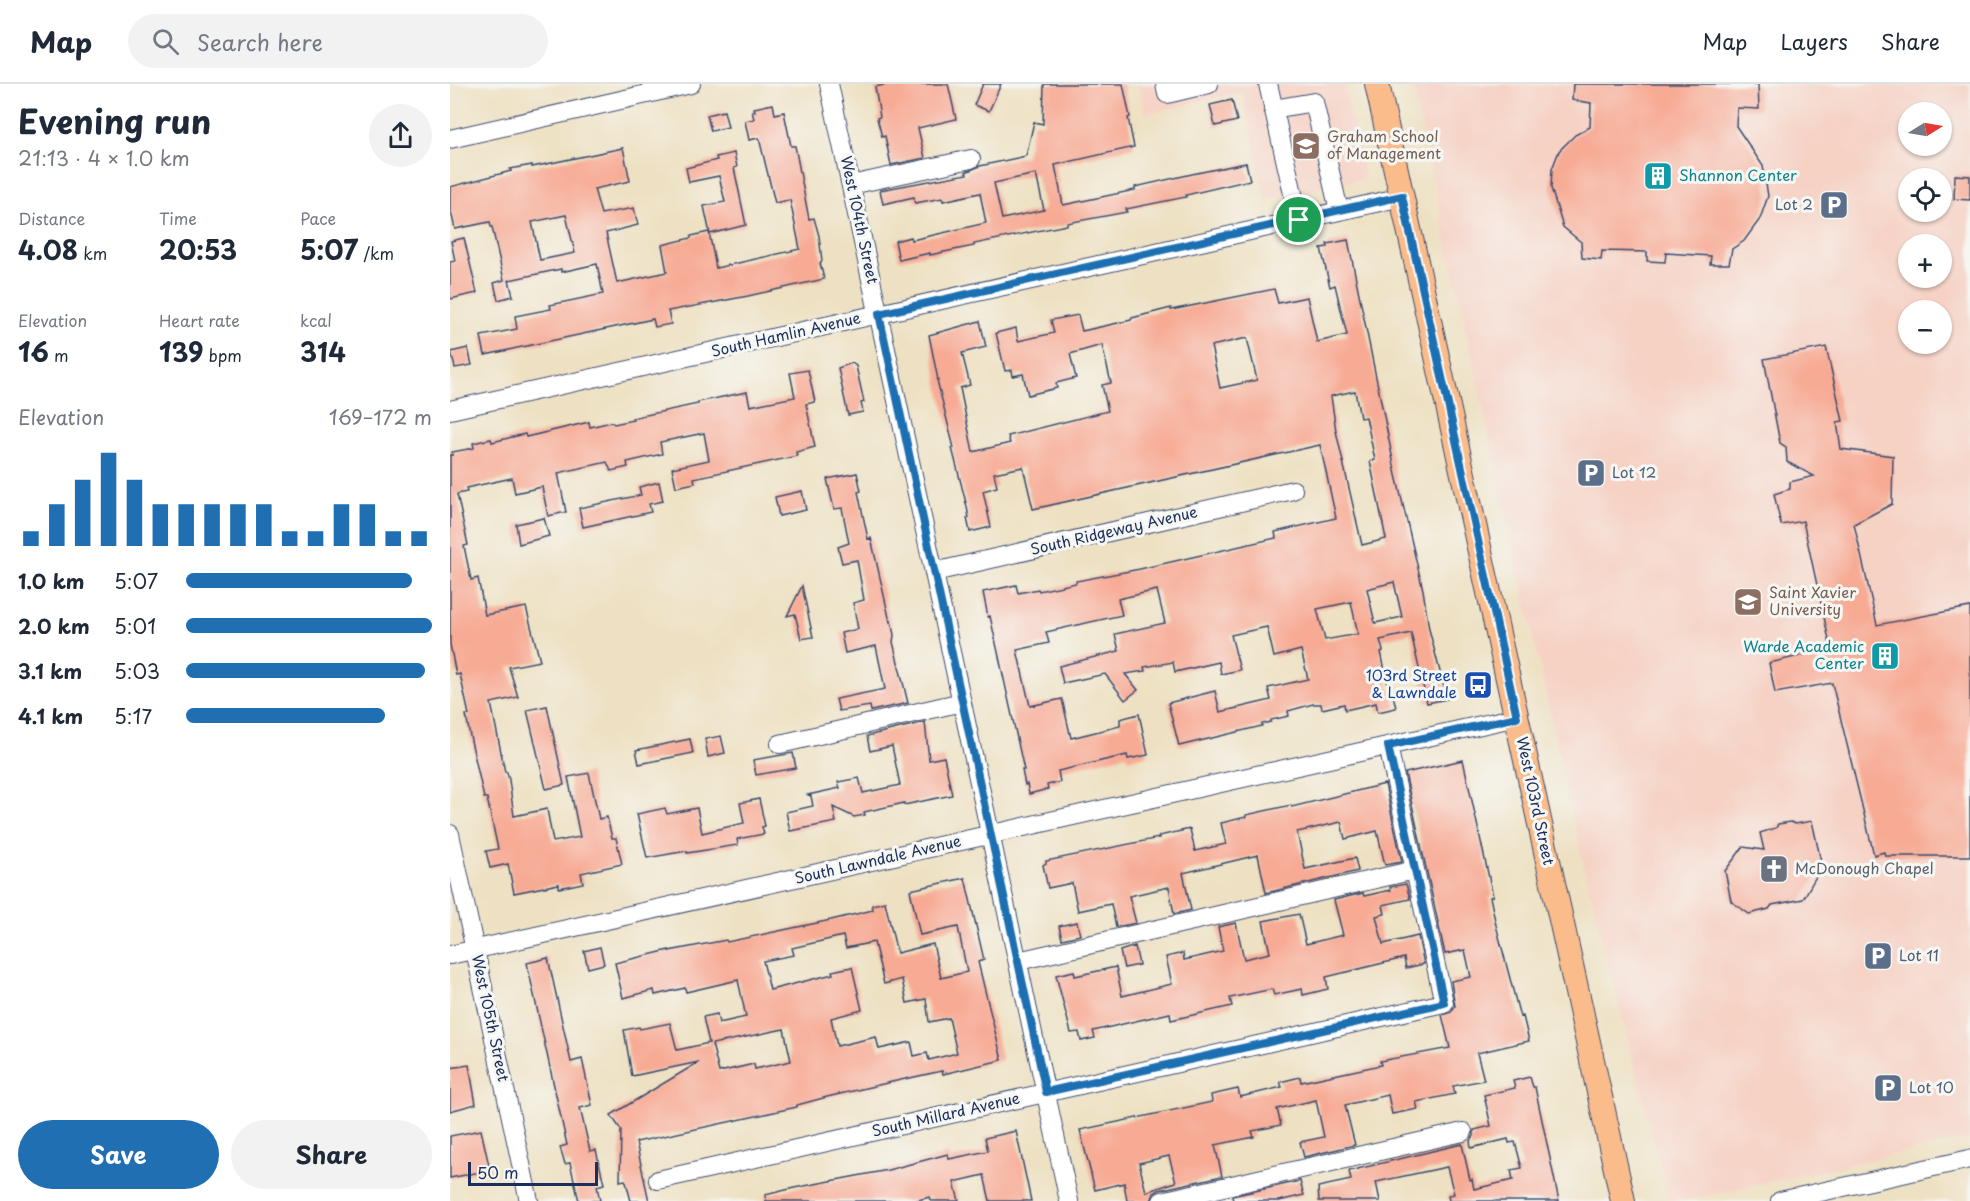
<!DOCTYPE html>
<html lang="en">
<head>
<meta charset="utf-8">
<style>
	body { margin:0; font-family:"Playpen Sans",sans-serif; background:#f2f2f3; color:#1f2937; height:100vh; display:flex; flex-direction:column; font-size:22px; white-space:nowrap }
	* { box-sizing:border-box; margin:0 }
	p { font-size:20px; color:#747a83 }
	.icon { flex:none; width:33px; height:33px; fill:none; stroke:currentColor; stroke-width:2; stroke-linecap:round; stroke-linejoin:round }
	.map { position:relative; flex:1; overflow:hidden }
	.panel { display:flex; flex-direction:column; background:#fff; width:450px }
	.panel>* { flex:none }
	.needle { width:39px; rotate:79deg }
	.tools { position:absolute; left:1448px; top:18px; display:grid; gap:12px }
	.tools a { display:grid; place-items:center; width:54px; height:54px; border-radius:50%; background:#fff; box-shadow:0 2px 4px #0004; font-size:30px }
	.scale { position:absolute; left:18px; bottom:15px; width:130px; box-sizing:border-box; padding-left:6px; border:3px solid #1b2f5e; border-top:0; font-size:16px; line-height:21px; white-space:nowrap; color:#1b2f5e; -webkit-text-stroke:4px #f6f6f2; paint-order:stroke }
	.pin { position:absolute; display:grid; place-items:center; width:51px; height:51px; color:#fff; margin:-26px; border:3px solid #fff; border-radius:50%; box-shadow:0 2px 6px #0007 }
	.round { display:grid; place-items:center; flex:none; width:63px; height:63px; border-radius:32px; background:#f2f2f3 }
	.head { display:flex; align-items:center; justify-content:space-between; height:102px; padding:0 18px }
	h1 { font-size:33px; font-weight:700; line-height:45px }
	.stats { display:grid; grid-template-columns:repeat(3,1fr); gap:9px; height:102px; padding:6px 18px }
	.stats div { display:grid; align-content:center }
	.stats b { font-size:26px; font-weight:700 }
	.stats small { font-size:16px; font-weight:400 }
	.stats p { font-size:16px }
	.chart { height:168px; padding:12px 18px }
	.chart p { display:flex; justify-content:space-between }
	.chart svg { width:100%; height:108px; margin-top:6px; stroke:#1f6fb2; stroke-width:6 }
	.action { display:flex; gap:12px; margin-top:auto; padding:12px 18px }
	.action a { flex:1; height:69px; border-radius:36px; background:#1f6fb2; color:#fff; font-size:24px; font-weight:700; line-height:69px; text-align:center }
	.action a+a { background:#f2f2f3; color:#1f2937 }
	ul { padding:0 18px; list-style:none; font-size:20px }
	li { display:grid; grid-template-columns:96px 72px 1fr; align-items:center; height:45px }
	li i { height:15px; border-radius:8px; background:#1f6fb2 }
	header { display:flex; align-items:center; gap:36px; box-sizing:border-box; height:84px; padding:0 30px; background:#fff; border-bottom:2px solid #e0e1e3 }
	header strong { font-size:28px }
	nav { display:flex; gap:33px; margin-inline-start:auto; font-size:21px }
	.search { width:420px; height:54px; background:#f2f2f3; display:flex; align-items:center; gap:15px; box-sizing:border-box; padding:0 21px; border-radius:33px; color:#747a83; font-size:22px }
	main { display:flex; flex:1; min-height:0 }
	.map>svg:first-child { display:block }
</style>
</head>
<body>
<header>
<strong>Map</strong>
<div class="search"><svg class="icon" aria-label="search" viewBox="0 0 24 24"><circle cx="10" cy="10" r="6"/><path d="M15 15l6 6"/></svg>Search here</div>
<nav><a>Map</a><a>Layers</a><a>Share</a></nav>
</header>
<main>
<section class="panel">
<div class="head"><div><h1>Evening run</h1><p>21:13 · 4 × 1.0 km</p></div><a class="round"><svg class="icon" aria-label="share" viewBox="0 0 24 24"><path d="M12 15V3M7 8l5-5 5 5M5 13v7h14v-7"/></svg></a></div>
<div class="stats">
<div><p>Distance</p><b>4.08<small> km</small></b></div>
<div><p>Time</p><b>20:53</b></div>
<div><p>Pace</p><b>5:07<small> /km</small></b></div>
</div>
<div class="stats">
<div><p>Elevation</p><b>16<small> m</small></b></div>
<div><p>Heart rate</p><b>139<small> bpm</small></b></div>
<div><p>kcal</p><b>314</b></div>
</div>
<div class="chart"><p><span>Elevation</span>169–172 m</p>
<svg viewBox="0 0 160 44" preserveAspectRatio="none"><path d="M5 44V38M15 44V27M25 44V17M35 44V6M45 44V17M55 44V27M65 44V27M75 44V27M85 44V27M95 44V27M105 44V38M115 44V38M125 44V27M135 44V27M145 44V38M155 44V38"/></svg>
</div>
<ul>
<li><b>1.0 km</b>5:07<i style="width:92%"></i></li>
<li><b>2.0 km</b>5:01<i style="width:100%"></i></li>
<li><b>3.1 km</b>5:03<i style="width:97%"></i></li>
<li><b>4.1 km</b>5:17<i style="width:81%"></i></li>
</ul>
<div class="action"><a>Save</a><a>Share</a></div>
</section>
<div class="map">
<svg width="1520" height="1117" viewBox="0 0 1520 1117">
	<rect width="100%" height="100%" fill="#f6f6f2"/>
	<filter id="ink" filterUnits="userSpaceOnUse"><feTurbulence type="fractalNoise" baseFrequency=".0167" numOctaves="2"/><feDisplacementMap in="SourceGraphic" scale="12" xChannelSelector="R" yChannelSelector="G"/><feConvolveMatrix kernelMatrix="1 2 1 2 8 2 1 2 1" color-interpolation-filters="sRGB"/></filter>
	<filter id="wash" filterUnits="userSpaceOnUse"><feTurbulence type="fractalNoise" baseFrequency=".008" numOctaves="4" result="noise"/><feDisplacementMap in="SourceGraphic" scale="24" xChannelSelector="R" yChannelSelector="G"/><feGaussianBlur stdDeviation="1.35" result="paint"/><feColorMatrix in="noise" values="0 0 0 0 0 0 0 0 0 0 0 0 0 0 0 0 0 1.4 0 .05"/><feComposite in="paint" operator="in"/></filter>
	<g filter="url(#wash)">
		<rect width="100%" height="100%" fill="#eee1c3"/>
		<path fill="#f6d2c5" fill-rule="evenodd" d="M688,0H894L915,94L816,116L792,8L695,30Z
			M962,0H1520V1054L1233,1117H1219L1132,776ZM1458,28H1491V62H1458ZM1458,94H1491V128H1458ZM1458,160H1491V194H1458ZM1458,226H1491V260H1458Z"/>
		<g id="blocks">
			<path fill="#f7ab95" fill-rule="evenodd" d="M438,0H498L506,35L468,44L475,74L441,81L435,52L432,53L427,34L430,33L425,3Z
				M533,0H551L539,27L524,21Z
				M594,0H673L680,33L678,34L684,63L605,81L613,121L685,106V103L742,90L796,79L800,96L736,111V113L676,125L677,128L617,139V141L524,160V162L494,168L480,171V169L449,176L445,157L461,153L462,156L536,139L530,109L493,117L492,114L465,119L464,113L433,120L430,106L517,90L516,88L530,82L576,72L584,38L593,40ZM586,90L594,126L552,135L544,99Z
				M1123,0H1308L1309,25L1287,24L1286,42L1313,82L1318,112L1310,135L1294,157L1282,165L1279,180H1260L1261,172L1216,169L1215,178L1197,177V168L1152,167L1151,176L1132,174L1131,158L1113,143L1101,104L1102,85L1109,67L1125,51L1140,43L1141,19L1122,16Z
				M782,16L787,37L765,42L760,21Z
				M323,20L325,30L334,28L341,62H345L359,135L364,134L369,152L372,177L370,179L374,195L298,212L218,227L221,240L205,243L203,235L35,271L31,252L67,245L65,232L101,225L100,221L153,210L147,180L111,188V185L59,196L63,212L48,216L44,199L54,196L42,143H41L40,138L5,145L0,123V103L61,87L60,85L82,81V83L173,64L180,97L144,105L151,130L184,124L188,141L156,149L167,199L217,188L212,161L241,154V152L259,148L266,184L350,165L340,116L325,119L309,54L299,56L295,37L304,35L302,27H305L304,24ZM116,131L125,169L90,176L82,138Z
				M274,27L278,43L261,47L257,31Z
				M284,69L287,83L284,84L296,141L260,150L254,122L275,118L269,92L239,98L236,84L267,76L266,73Z
				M1505,91L1520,92V116L1504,115Z
				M14,154L27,209L0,215V178L5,177L1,157Z
				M898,156L946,391L973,506L979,545L997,615L977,619L961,549L930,556L933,567L931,568L939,606H942L946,624L928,628L926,619L895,626L894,620L872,625L871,620H863L838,627L839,632L821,636V638L812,640V642L729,662L718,619L765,607L770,628L821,616L818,604L858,595L851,566L824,573L817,543L781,551L790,586L771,590L769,578L725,588L723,578L694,583L695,587L675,590L688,606L675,616L655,590L613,599L609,582L669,567L665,550L715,539L707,506L668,515L672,531L596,548L599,559L567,566L580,622L612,615L621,654L670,642V635L689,630L698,671L678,675L677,671L608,687L610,698L597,701L598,705L579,710L577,700L575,701L572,686H574L540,532L538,533L533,508L566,501L568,509L588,505L589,507L626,499V497L690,485L826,454L825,448L886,434L876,388L870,361L583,425L573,383L544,389L547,403L533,407L541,443L520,448L517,434H519L517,423L502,364H504L487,296H488L479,251L530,237L536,263L512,269L520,301L510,304L523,368L560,359L558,352L658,327L652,301L661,299L652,261L620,270L626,294L606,299L607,304L578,311L573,290L563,292L562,286L555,287L546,249L566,244L568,257L604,249L601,236L628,231L632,247L681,236L682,234L721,224V226L824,205L828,219L857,213L867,258L897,251L885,201L880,203L871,164L878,163L877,160ZM797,254L807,296L770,304L761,262ZM905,307L910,334L916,333L925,376L920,377L936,455L912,461L886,347L881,312ZM944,498L952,533L925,539L917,505ZM901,518L908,550L875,556L867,525Z
				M1376,263L1393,337L1387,338L1391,365L1443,372L1442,420L1404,440L1427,541L1520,523V772H1435L1434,768L1424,771L1382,599L1325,609L1319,579L1381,565L1353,437L1331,441L1324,410L1340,405V398L1364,392L1337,378L1336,363L1330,359L1314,275Z
				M18,264L22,281L5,284L1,268Z
				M402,279L406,282L414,318L411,319L413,328L398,331L388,284Z
				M358,286L365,318L356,320L365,363L346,368L347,372L244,394L245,399L226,403L222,384L259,376L254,349L210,358L212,370L177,378L178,383L161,387L157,378L108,389L116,428L98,432L92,403L65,409L62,394L16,404L17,408L7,410L18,461L14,462L21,496L28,494L35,531L76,523L90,577L59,583L68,613L41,619L55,688H57L59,696L64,732L97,725L103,758L130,753L118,693L139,689L149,735L157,733L162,754H166L172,780L131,789L133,799L109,804V800L64,809L58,780L40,784L36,767L48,765L37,714H34L20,652L16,631H19L10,590L6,591L0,560V371H3L2,368L24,364L23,359L41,355L42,358L75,350L76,353L139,338L140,343L161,338L164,340L183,336L182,334L248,320V318L297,308L300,322L345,313L340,289Z
				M407,389L411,407L408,408L418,455L421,454L440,538L441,537L444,551L443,558L458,619L421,627L420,622L389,627L386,615L435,605L426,562L395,569L391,549L408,545L403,519L414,516L407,476L392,479L388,463L399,459L392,424L384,425L377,395Z
				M209,398L213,417L199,420L201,428L133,443L129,424L191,411L189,403Z
				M352,407L356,426L329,432L325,413Z
				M94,434L99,452L69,460L66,440Z
				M352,502L363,553L351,555L345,530L337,532Z
				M97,622L114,701L96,705L77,626Z
				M475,638L479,676L494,673L502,711L454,721V719L414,728L415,731L404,733L383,723L386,738L340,747L336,728L363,722L361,712L358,711L390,704L388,698L409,694L413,709L450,701L442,662L420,667L417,652Z
				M271,652L275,669L258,673L255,655Z
				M240,655L243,669L189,680L186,666Z
				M343,669L346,684L306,691L303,676Z
				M1013,676L1043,812L1040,813L1046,841L1070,933L1073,932L1079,957L1027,969L1034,996L1003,1002L1005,1010L966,1018L968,1025L942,1030L938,1011L895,1021L905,1061L854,1073L850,1058L874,1053L866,1016L827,1025L831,1041L802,1047L804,1053L765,1061L772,1092L709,1106L704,1109L701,1117H677L674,1099L645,1106L630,1046L762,1018L761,1011L788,1005L790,1013L832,1003L830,998L850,993L851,998L931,981L930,977L1000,964L992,931L1001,928L1005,922L1001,897L1021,893L1015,866L995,870L955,689ZM719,1072L726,1098L696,1108L689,1079Z
				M935,700L952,778L935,781L927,747L895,755L891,738L847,748L855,785L905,774L908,787L816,809L808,771L733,789L741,826L724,830L719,803L679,812L686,839L666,843L661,820L628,827L622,799L598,804L593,781L596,779V777L709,754V752L740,745L745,767L776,760L771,739L796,733V731L841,721L842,723Z
				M309,715L315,742L312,743L314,750L287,755L288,761L237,769V767L197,774L187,730L215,724L217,730L247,724L252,749L294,739L290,719Z
				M1362,737L1372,782L1353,815L1322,821L1319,825L1299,830L1281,817L1275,787L1293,763L1314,766L1310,749L1326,744L1328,740L1341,738L1345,740Z
				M515,794L534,876L528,878L552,976L493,990L492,987L437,999L377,1013L347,1021V1023L186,1058L199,1117H181L176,1098L175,1096L170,1097L171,1046L161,1031L249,978L182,992L174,946L189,943L190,945L220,939L227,966L259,959L253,933L267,930L269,939L296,933L288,896L236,908L235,904L205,911L204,906L173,914L165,879L219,866V867L276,856L277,858L381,836L423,826L422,821L435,818L447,869L483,860L491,894L517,888L508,843L470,851L460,806ZM393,852L396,864L424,858L434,900L452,895L457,919L476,915L479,938L499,934L507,969L479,976L477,969L464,972L461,958L429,965L426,953L387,962L381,934L412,926L402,883L382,887L383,890L320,906L313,877L344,871L342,864ZM334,945L341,977L305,985L304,980L269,988L262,960Z
				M956,800L960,815L933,821L935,830L926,832L933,860L968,852L974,880L956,884L954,874L876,893L878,905L853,911L852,905L824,911L822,905L780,914L782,922L721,936L720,929L643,947L645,954L631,957L629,948L621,949L606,891L624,887L625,892L666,883L672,912L722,900L716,873L733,869L734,876L773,867L768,843L786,839L794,875L820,869L813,837L849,830L856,860L893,851L884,816L913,809L914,812L941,806L940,803Z
				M627,838L630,851L612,855L609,842Z
				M685,862L689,881L674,884L670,867Z
				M150,863L154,880L138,884L134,867Z
				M98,874L121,978L132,975L142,1021L130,1024L140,1067L146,1066L154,1100L147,1102L150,1117H129L120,1079L115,1080L110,1063L117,1061L77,879Z
				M19,981L26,1020L0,1027V984Z
				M1080,993L1083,1003H1085L1109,1117H999L998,1111L1004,1110L997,1083L926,1098L930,1117H869L868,1103L901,1096L899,1087L1012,1060L1020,1096L1022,1095L1024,1105L1063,1096L1061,1086L1072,1084L1065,1058L1059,1059L1058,1055L1021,1064L1020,1057L1024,1052V1046L1041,1042L1034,1011L1065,1004L1063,997Z
				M31,1046L40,1086L0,1094V1052Z
				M566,1047L581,1117H540L534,1091L504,1098L509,1117H481L480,1113L464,1117H316L315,1111L344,1104L438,1086L498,1070L499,1075L538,1067L535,1054Z
				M850,1097L854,1111L829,1117H783L782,1112Z"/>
		</g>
	</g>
	<g filter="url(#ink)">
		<use href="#blocks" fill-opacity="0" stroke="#3b4a6d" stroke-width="1.5"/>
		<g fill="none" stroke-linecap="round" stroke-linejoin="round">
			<g stroke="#3b4a6d" stroke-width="20">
				<path id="minor" d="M379,0L619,1117
					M715,0L717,10L759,0
					M818,0L849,136
					M823,25L864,18L889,127
					M0,55L241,0
					M401,101L521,75
					M0,326L952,113
					M484,488L843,406
					M330,660L512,618
					M0,750L79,1117
					M0,871L1067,633
					M568,877L965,786
					M208,1096L994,919L938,662
					M712,1117L1013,1048
					M1330,1117L1520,1075"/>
			</g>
			<g stroke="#3b4a6d" stroke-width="26">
				<path id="major" d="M927,0L1173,1117"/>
			</g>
			<use href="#minor" stroke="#fff" stroke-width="18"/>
			<use href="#major" stroke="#fabc8b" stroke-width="24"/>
		</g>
	</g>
	<g fill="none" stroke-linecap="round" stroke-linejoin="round" filter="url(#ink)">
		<g stroke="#fff" stroke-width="12">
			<path id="route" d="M952,112L1067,633L938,662L994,919L596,1008L429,230Z"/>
		</g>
		<use href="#route" stroke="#1f6fb2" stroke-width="8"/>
	</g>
	<defs>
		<g id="university-square" transform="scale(1.5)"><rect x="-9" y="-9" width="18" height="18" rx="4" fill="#8d6e63" stroke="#f6f6f2"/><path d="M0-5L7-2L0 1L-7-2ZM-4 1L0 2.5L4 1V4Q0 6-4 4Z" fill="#fff"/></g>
		<g id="building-square" transform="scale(1.5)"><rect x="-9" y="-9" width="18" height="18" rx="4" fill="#0f9aa8" stroke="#f6f6f2"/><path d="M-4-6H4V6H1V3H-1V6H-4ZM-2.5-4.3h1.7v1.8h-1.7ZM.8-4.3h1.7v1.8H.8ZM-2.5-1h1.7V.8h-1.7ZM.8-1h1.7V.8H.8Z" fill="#fff"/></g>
		<g id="parking-square" transform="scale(1.5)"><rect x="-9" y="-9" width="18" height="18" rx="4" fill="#5c6f8a" stroke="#f6f6f2"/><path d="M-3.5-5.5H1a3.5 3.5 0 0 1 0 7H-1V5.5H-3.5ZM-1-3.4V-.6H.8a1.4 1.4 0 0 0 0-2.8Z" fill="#fff"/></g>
		<g id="bus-square" transform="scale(1.5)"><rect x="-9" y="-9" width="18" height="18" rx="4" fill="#1a4fb4" stroke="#f6f6f2"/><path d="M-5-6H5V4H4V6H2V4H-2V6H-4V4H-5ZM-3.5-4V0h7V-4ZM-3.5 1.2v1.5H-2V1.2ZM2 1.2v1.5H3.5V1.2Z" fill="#fff"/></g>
		<g id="church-square" transform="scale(1.5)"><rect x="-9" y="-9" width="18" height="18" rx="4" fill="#6b7280" stroke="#f6f6f2"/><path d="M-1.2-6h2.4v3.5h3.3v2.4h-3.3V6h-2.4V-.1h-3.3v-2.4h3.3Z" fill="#fff"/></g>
	</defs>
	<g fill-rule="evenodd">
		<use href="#university-square" x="856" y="62"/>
		<use href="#building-square" x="1208" y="92"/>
		<use href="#parking-square" x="1384" y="121"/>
		<use href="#parking-square" x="1141" y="389"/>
		<use href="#university-square" x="1298" y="518"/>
		<use href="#building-square" x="1435" y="572"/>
		<use href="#bus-square" x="1028" y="601"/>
		<use href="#church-square" x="1324" y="785"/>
		<use href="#parking-square" x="1428" y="872"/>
		<use href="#parking-square" x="1438" y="1004"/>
	</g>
	<g text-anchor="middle" stroke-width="6" stroke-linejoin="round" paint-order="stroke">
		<g font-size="15" fill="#785e54" stroke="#f6f6f2" text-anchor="start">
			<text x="877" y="58">Graham School<tspan x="877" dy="17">of Management</tspan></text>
			<text x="1319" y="514">Saint Xavier<tspan x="1319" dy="17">University</tspan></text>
		</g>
		<g font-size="15" fill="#0d838f" stroke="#f6f6f2" text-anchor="start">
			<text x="1229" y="97">Shannon Center</text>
			<text x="1414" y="568" text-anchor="end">Warde Academic<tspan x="1414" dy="17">Center</tspan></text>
		</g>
		<g font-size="15" fill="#4e5e75" stroke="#f6f6f2" text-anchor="start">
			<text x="1363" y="126" text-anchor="end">Lot 2</text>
			<text x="1162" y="394">Lot 12</text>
			<text x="1449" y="877">Lot 11</text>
			<text x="1459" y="1009">Lot 10</text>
		</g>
		<g font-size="15" fill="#1b2f5e" stroke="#f6f6f2">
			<text transform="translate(409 136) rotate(78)" y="5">West 104th Street</text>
			<text transform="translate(336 251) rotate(-13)" y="5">South Hamlin Avenue</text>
			<text transform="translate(664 447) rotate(-13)" y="5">South Ridgeway Avenue</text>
			<text transform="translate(1085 717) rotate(78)" y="5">West 103rd Street</text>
			<text transform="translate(428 776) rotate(-13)" y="5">South Lawndale Avenue</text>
			<text transform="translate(40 934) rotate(78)" y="5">West 105th Street</text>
			<text transform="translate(496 1031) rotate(-13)" y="5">South Millard Avenue</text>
		</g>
		<g font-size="15" fill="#164399" stroke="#f6f6f2" text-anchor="end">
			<text x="1007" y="597">103rd Street<tspan x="1007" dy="17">&amp; Lawndale</tspan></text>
		</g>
		<g font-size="15" fill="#5b616d" stroke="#f6f6f2" text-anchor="start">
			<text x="1345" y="790">McDonough Chapel</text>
		</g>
	</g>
</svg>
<div class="tools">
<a><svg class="needle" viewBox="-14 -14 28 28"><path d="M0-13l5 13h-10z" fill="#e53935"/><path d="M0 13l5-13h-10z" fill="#747a83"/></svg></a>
<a><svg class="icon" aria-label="locate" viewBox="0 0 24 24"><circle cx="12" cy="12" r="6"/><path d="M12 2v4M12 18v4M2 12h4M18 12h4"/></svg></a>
<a>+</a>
<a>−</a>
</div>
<div class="scale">50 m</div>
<div class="pin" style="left:849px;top:136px;background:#1e9e55"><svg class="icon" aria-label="arrive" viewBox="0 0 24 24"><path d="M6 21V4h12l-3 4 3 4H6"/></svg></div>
</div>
</main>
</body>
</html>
